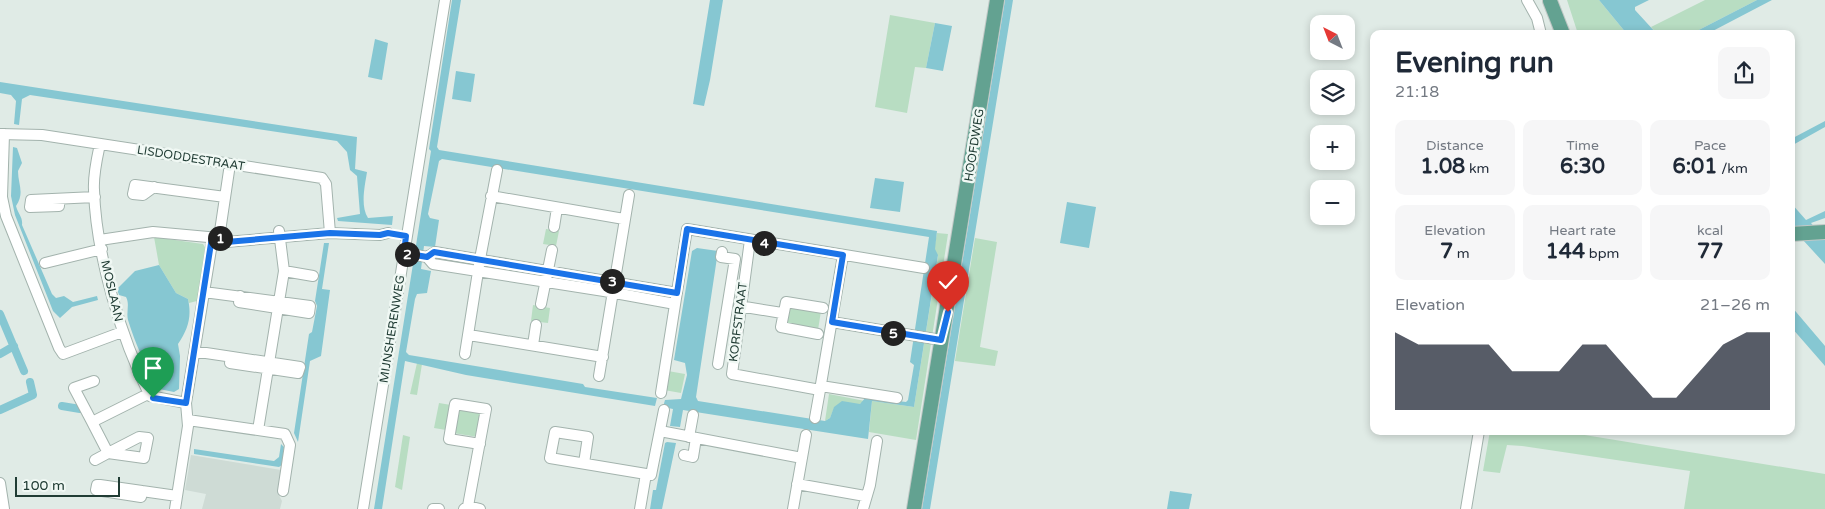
<!DOCTYPE html>
<html lang="en">
<head>
<meta charset="utf-8">
<style>
	body { margin:0; font-family:"Varela Round",sans-serif; background:#f6f6f7; color:#1f2937; height:100vh; display:flex; flex-direction:column; font-size:19px; white-space:nowrap }
	* { box-sizing:border-box; margin:0 }
	p { font-size:16px; color:#747a83 }
	.icon { flex:none; width:28px; height:28px; fill:none; stroke:currentColor; stroke-width:2; stroke-linecap:round; stroke-linejoin:round }
	.map { position:relative; flex:1; overflow:hidden }
	.drawer { position:absolute; left:1370px; top:30px; width:425px; height:405px; display:flex; flex-direction:column; background:#fff; border-radius:10px; box-shadow:0 2px 8px #0003 }
	.drawer>* { flex:none }
	.needle { width:32px; rotate:318deg }
	.controls { position:absolute; left:1310px; top:15px; display:grid; gap:10px }
	.controls a { display:grid; place-items:center; width:45px; height:45px; border-radius:10px; background:#fff; box-shadow:0 2px 8px #0003; font-size:25px }
	.scale { position:absolute; left:15px; bottom:12px; width:105px; box-sizing:border-box; padding-left:5px; border:2px solid #203c34; border-top:0; font-size:14px; line-height:18px; white-space:nowrap; color:#203c34; -webkit-text-stroke:4px #f0f8f4; paint-order:stroke }
	.pin { position:absolute; display:grid; place-items:center; width:42px; height:42px; color:#fff; margin:-51px -21px; border-radius:50% 50% 50% 0; rotate:-45deg; box-shadow:0 0 5px #0007 }
	.pin .icon { rotate:45deg }
	.km { position:absolute; width:25px; height:25px; margin:-12px; border-radius:50%; background:#222; color:#fff; font-size:14px; line-height:25px; text-align:center }
	.round { display:grid; place-items:center; flex:none; width:52px; height:52px; border-radius:10px; background:#f6f6f7 }
	.headline { display:flex; align-items:center; justify-content:space-between; height:85px; padding:0 25px }
	h1 { font-size:28px; font-weight:800; line-height:38px }
	.stats { display:grid; grid-template-columns:repeat(3,1fr); gap:8px; height:85px; padding:5px 25px }
	.stats div { display:grid; align-content:center; border-radius:10px; background:#f6f6f7; text-align:center }
	.stats b { font-size:21px; font-weight:800 }
	.stats small { font-size:14px; font-weight:400 }
	.stats p { font-size:14px }
	.chart { height:140px; padding:10px 25px }
	.chart p { display:flex; justify-content:space-between }
	.chart svg { width:100%; height:90px; margin-top:5px; fill:#111827; opacity:.7 }
	.map>svg:first-child { display:block }
</style>
</head>
<body>
<div class="map">
<svg width="1825" height="509" viewBox="0 0 1825 509">
	<rect width="100%" height="100%" fill="#e0ebe6"/>
	<path fill="#cedbd5" d="M191,455L281,470L278,493L282,501L280,509H202L206,494L185,490Z"/>
	<path fill="#b8ddc2" d="M1567,0H1599L1627,34H1578Z
		M1705,0H1757L1691,34H1657L1651,27Z
		M890,15L935,23L926,68L915,67L907,113L875,107Z
		M546,229L559,231L556,246L543,244Z
		M937,233L948,234L916,440L869,432L872,401L914,407L938,256L934,249Z
		M154,237L203,244L206,249L197,301L189,303L188,299L176,293L159,265Z
		M975,238L997,242L980,347L998,351L995,366L955,361Z
		M435,255L669,294L668,299L434,260Z
		M533,305L550,308L548,323L531,321Z
		M788,306L821,311L818,330L785,325Z
		M417,363L422,364L417,395L410,394Z
		M668,371L685,374L681,393L664,390Z
		M829,394L865,401L860,404L834,408L830,418L825,421Z
		M439,403L451,405L446,430L434,428Z
		M459,409L483,412L478,437L453,433Z
		M1490,431H1560L1825,474V509H1684L1690,471L1522,446L1507,445L1500,473L1483,471Z
		M403,435L410,437L402,490L395,487Z"/>
	<path fill="#86c7d2" d="M452,0H461L437,147L439,150L937,231L935,249L938,255L914,407L872,401L868,439L683,410L680,427L670,426L673,409L663,407L665,400L681,399L687,375L685,363L674,360L692,251L697,248L718,251L696,397L698,401L825,421L830,418L834,407L842,401L860,404L866,397L906,402L908,400L914,365L910,362L929,237L442,159L439,161L428,214L430,218L439,220L435,247L424,246L421,269L431,271L427,293L417,294L415,299L406,352L409,355L583,384L585,387L657,398L655,406L466,375L405,361L382,509H374L431,151L429,149Z
		M710,0H723L710,80L704,106L693,104Z
		M1005,0H1013L930,509H922Z
		M1599,0H1649L1635,7V10L1657,34H1627Z
		M1757,0H1772L1707,34H1691Z
		M935,23L952,26L943,71L926,68Z
		M375,39L388,43L382,80L368,77Z
		M456,71L475,74L471,102L452,99Z
		M0,82L357,137L355,169L367,172C365,185 360,206 368,218L393,216L392,225L338,221L337,218L360,214L357,176L350,170L347,152L337,141L30,95L22,99L19,125L14,124L16,101L11,95L0,93Z
		M1825,121V127L1791,146V139Z
		M13,147L17,148L22,163L18,171C18,184 25,193 16,206C18,214 23,217 22,225L52,294L56,298L64,296L73,302L97,296L98,300L72,307L60,318L53,311L15,215L11,196Z
		M875,178L904,182L900,212L870,208Z
		M1067,202L1096,207L1089,248L1060,243Z
		M1791,203L1806,220L1825,211V218L1811,223L1825,240V264L1791,227Z
		M324,243H329L322,289L330,290L321,356L310,361L298,442L294,433L309,334L312,332L317,306L315,301Z
		M159,265L176,293L188,299C192,317 188,329 178,344L180,356L179,389L174,392L159,389L155,385C145,364 135,343 128,320C126,312 130,304 126,297L119,295L117,289L135,271Z
		M1791,306L1825,346V366L1791,327Z
		M667,442L676,443L662,509H650L653,490H656L665,443Z
		M281,444L284,447L282,465L279,467L194,454V449L274,461L279,457Z
		M1170,491L1192,494L1189,509H1167Z"/>
	<g fill="none" stroke-linecap="round" stroke-linejoin="round">
		<path stroke="#86c7d2" stroke-width="8" d="M0,314L24,371
			M0,354L14,346
			M62,406L80,409
			M0,410L33,395L30,382"/>
		<g stroke="#a3b3ad" stroke-width="12">
			<path id="minor" d="M1527,0L1537,18L1541,34
				M0,134L42,135L322,178L326,184L330,233
				M4,134L2,197L6,216L59,348L63,354L122,332
				M100,144C97,158 93,175 94,190C96,255 121,338 150,396L186,403
				M154,187L143,195L133,194L135,185L225,197
				M491,196L624,219
				M59,200V206L30,207L31,200L95,197
				M554,227L557,208
				M219,238L230,164
				M100,240L153,232L219,238L226,242L330,233L380,235L388,233
				M750,240L732,374L820,390L815,418
				M404,253L427,257
				M45,263L102,249
				M284,271L313,276
				M204,292L310,306L309,313L239,302L240,296
				M541,304L552,250
				M675,304L604,291L433,264L427,257L435,252L677,293
				M739,306L782,313
				M832,322L941,340
				M818,334L781,327L786,302L823,308
				M469,335L603,357
				M533,345L536,325
				M194,353H206L300,367L298,373L230,363L231,357
				M465,354L480,259L497,170
				M718,364L735,259L721,257L722,252
				M599,376L629,195
				M821,386L897,398
				M820,390L843,255
				M661,393L687,229L924,268
				M188,420L285,434L290,445L283,491
				M92,422L74,388L94,381
				M258,430L284,271L279,231
				M660,431L802,458
				M689,437L693,415
				M684,455L693,457L696,438
				M95,460L108,453L144,458L148,438L139,437L108,453L92,422L148,394
				M584,463L588,437L555,432L550,458L646,474
				M0,483L4,509
				M797,484L865,496
				M142,491L141,497L96,490L97,485H100L177,496
				M468,506L486,409L455,404L449,439L480,444
				M175,509L188,426L186,403L213,237
				M363,509L445,0
				M433,509H439
				M464,509L468,506L480,509
				M640,509L646,474L651,475L664,410
				M793,509L806,435
				M863,509L870,485L877,441
				M1466,509L1479,431"/>
		</g>
		<g stroke="#c1c8c6" stroke-width="16">
			<path id="major" d="M1550,1L1563,34
				M1791,234L1825,232
				M914,509L997,0"/>
		</g>
		<use href="#minor" stroke="#fff" stroke-width="10"/>
		<use href="#major" stroke="#63a291" stroke-width="14"/>
	</g>
	<g fill="none" stroke-linecap="round" stroke-linejoin="round">
		<g stroke="#fff" stroke-width="10">
			<path id="route" d="M153,398L186,403L212,237L226,242L330,233L380,235L388,233L406,236L404,253L427,257L434,252L677,293L687,229L843,255L832,322L941,340L948,312"/>
		</g>
		<use href="#route" stroke="#1a73e8" stroke-width="6"/>
	</g>
	<g text-anchor="middle" stroke-width="5" stroke-linejoin="round" paint-order="stroke">
		<g font-size="12" fill="#203c34" stroke="#f0f8f4">
			<text transform="translate(974 145) rotate(-81)" y="4">HOOFDWEG</text>
			<text transform="translate(191 158) rotate(9)" y="4">LISDODDESTRAAT</text>
			<text transform="translate(112 291) rotate(77)" y="4">MOSLAAN</text>
			<text transform="translate(738 322) rotate(-83)" y="4">KORFSTRAAT</text>
			<text transform="translate(392 329) rotate(-81)" y="4">MIJNSHERENWEG</text>
		</g>
	</g>
</svg>
<div class="controls">
<a><svg class="needle" viewBox="-14 -14 28 28"><path d="M0-13l5 13h-10z" fill="#e53935"/><path d="M0 13l5-13h-10z" fill="#747a83"/></svg></a>
<a><svg class="icon" aria-label="layers" viewBox="0 0 24 24"><path d="M12 4l9 5-9 5-9-5zM3 14l9 5 9-5"/></svg></a>
<a>+</a>
<a>−</a>
</div>
<div class="scale">100 m</div>
<div class="pin" style="left:153px;top:398px;background:#1e9e55"><svg class="icon" aria-label="arrive" viewBox="0 0 24 24"><path d="M6 21V4h12l-3 4 3 4H6"/></svg></div>
<div class="pin" style="left:948px;top:312px;background:#d93025"><svg class="icon" aria-label="check" viewBox="0 0 24 24"><path d="M5 12l5 5 9-10"/></svg></div>
<b class="km" style="left:220px;top:238px">1</b>
<b class="km" style="left:407px;top:254px">2</b>
<b class="km" style="left:612px;top:281px">3</b>
<b class="km" style="left:764px;top:243px">4</b>
<b class="km" style="left:893px;top:333px">5</b>
<section class="drawer">
<div class="headline"><div><h1>Evening run</h1><p>21:18</p></div><a class="round"><svg class="icon" aria-label="share" viewBox="0 0 24 24"><path d="M12 15V3M7 8l5-5 5 5M5 13v7h14v-7"/></svg></a></div>
<div class="stats">
<div><p>Distance</p><b>1.08<small> km</small></b></div>
<div><p>Time</p><b>6:30</b></div>
<div><p>Pace</p><b>6:01<small> /km</small></b></div>
</div>
<div class="stats">
<div><p>Elevation</p><b>7<small> m</small></b></div>
<div><p>Heart rate</p><b>144<small> bpm</small></b></div>
<div><p>kcal</p><b>77</b></div>
</div>
<div class="chart"><p><span>Elevation</span>21–26 m</p>
<svg viewBox="0 0 160 44" preserveAspectRatio="none"><path d="M0 44V6L10 12L20 12L30 12L40 12L50 25L60 25L70 25L80 12L90 12L100 25L110 38L120 38L130 25L140 12L150 6L160 6V44z"/></svg>
</div>
</section>
</div>
</body>
</html>
